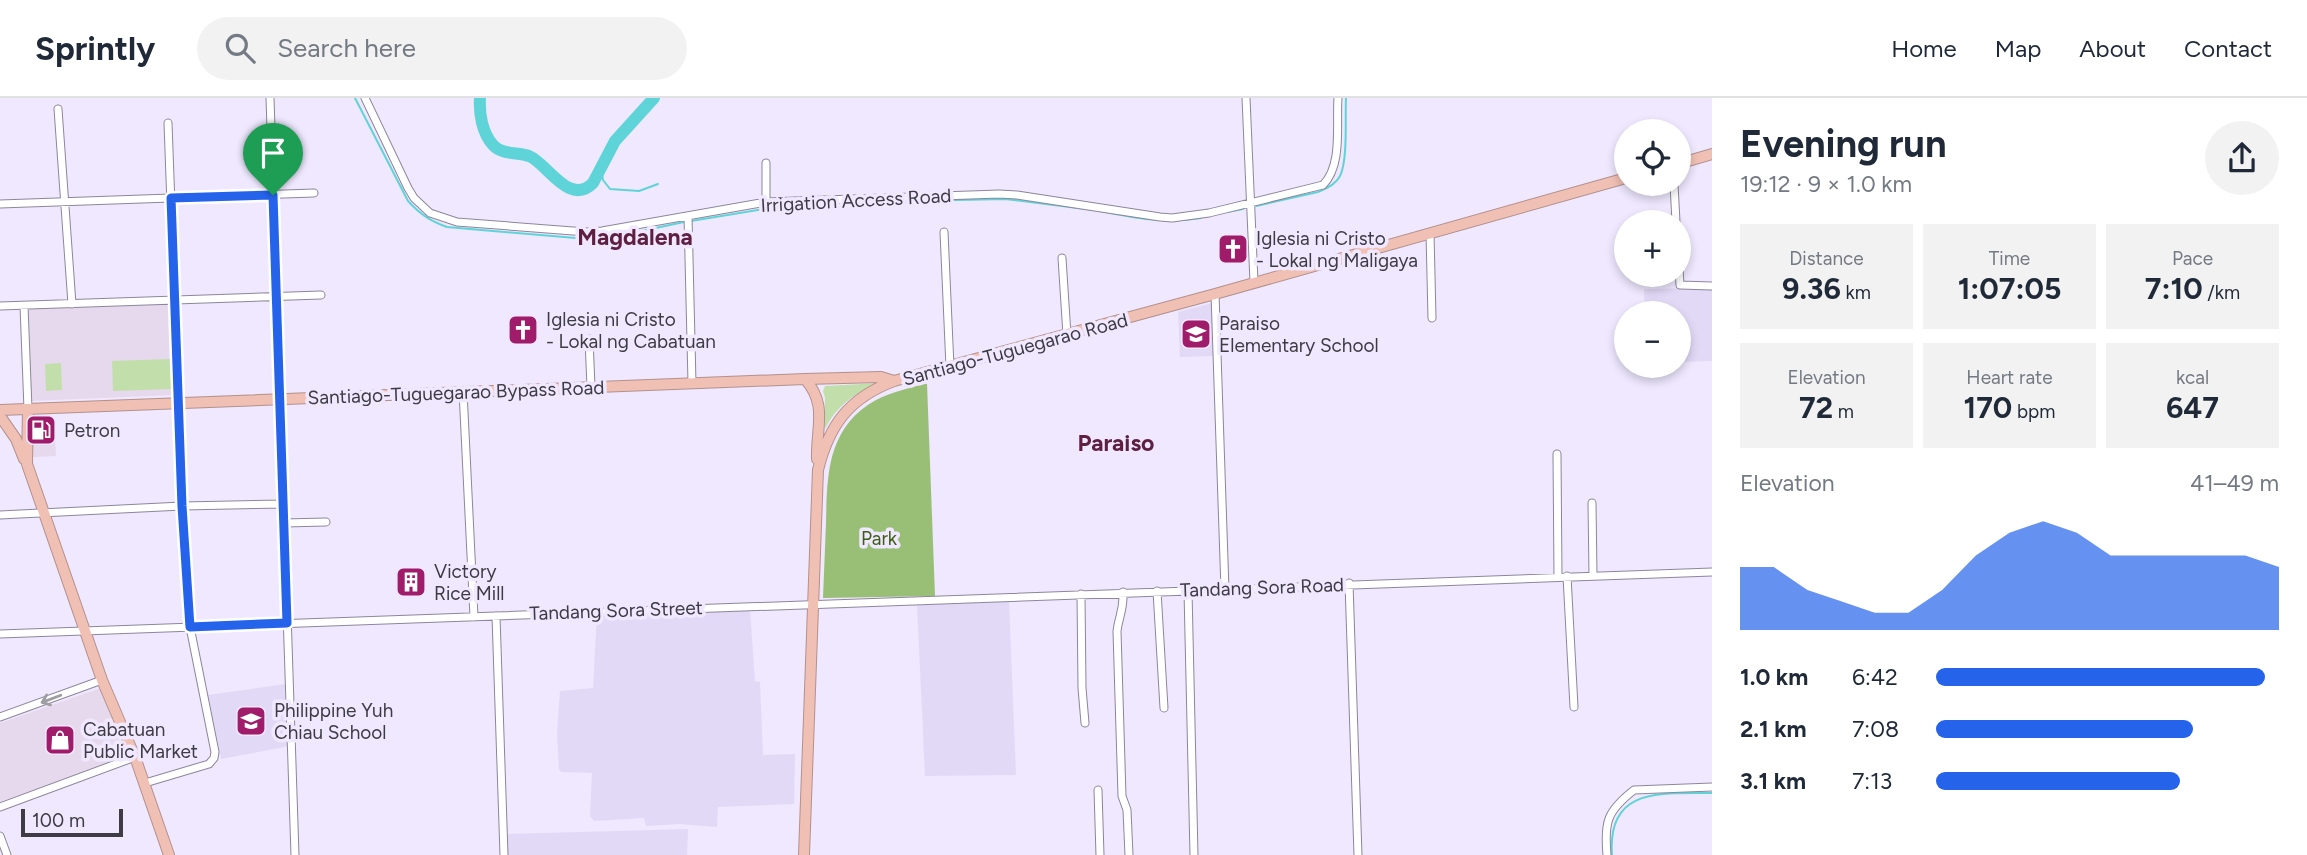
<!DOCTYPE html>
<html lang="en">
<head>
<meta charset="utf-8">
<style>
	body { margin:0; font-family:Figtree,sans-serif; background:#f2f2f3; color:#1f2937; height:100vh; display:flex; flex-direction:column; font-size:26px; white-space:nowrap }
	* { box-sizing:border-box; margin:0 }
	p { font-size:23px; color:#747a83 }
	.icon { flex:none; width:38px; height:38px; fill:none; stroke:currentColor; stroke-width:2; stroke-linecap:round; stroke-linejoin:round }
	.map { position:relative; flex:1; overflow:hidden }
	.sheet { display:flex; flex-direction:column; background:#fff; width:595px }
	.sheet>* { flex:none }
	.controls { position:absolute; left:1614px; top:21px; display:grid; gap:14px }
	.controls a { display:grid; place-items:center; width:77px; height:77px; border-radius:50%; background:#fff; box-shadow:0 4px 10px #0003; font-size:35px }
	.scale { position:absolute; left:21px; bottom:18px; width:102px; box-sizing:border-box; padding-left:7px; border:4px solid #3e3b44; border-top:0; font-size:19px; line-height:24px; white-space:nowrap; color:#3e3b44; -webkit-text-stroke:5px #efe8ff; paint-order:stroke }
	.pin { position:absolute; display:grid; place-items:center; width:60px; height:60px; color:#fff; margin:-72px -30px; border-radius:50% 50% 50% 0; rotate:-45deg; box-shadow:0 0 7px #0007 }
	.pin .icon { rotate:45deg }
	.round { display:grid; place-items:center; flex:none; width:74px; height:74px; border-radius:37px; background:#f2f2f3 }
	.head { display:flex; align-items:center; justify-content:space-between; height:119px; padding:0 28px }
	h1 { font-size:38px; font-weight:700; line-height:52px }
	.figures { display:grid; grid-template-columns:repeat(3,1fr); gap:10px; height:119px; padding:7px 28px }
	.figures div { display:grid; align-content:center; border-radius:0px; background:#f2f2f3; text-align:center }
	.figures b { font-size:30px; font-weight:700 }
	.figures small { font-size:19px; font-weight:400 }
	.figures p { font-size:19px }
	.chart { height:196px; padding:14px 28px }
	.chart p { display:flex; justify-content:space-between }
	.chart svg { width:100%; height:126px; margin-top:7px; fill:#2563eb; opacity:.7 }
	ul { padding:0 28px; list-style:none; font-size:23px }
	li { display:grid; grid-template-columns:112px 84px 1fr; align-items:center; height:52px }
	li i { height:18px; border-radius:9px; background:#2563eb }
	header { display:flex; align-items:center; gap:42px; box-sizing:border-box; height:98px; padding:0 35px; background:#fff; border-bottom:2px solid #e0e1e3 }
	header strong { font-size:33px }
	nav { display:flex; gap:38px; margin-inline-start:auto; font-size:24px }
	.search { width:490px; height:63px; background:#f2f2f3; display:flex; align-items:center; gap:18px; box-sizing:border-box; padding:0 24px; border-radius:38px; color:#747a83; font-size:26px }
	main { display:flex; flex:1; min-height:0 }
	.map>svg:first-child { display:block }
</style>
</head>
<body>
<header>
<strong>Sprintly</strong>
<div class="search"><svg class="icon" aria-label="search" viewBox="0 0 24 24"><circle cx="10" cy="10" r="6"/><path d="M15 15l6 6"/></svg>Search here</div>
<nav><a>Home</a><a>Map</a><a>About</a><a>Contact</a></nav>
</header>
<main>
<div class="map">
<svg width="1712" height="757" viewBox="0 0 1712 757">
	<rect width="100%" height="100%" fill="#efe8ff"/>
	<path fill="#e7d9ed" d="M170,203L175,297L30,303L27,210Z
		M54,319L56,358L32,359V324L38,320Z
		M101,590L126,660L0,704V625Z"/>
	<path fill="#e2d9f7" d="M1712,190V263L1678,264V215H1645L1644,191Z
		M1212,205L1213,258L1180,259L1178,214Z
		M1009,503L1016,677L925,678L917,507Z
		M750,512L755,583L760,584L763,657L795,656L794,706L718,709L717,729L679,726L646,728L644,720L594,723L590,718L592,675L561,674L559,671L557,634L560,593L593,590L597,515Z
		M285,586L290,648L221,661L208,597Z
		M688,731L687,757H507L506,736Z"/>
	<path fill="#c2deaa" d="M170,261L171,291L113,293L112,263Z
		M61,265L62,292L46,293L45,266Z
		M880,285C855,295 837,307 825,331V300L823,293L825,288Z"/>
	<path fill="#99bf77" d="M927,285L935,498L823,500C824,475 825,450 826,425C827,377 827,329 876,302C891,294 910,290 927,285Z"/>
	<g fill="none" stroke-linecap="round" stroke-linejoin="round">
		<path stroke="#5fd4d8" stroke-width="2" d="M355,0L408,103C420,116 430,123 447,129L599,142L684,124
			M601,70L603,82L610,91L639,93L658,86
			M863,104L1005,101L1094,112
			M1256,108L1318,94C1326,91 1336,86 1340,78C1348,62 1345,19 1346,0
			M1100,113C1135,120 1166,126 1201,120
			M1227,114L1243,111
			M691,123L794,106
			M1612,757C1607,688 1662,696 1712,695"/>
		<path stroke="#5fd4d8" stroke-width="12" d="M480,0C479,15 482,35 493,47C502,57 517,54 529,58C547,65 569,109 593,85L615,43L654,0"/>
		<g stroke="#8d869b" stroke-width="9">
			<path id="minor" d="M270,0L295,757
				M365,0L408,90L414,100L430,115L457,124L586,134L602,133L766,104L999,96L1017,97L1160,119L1172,120L1209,115L1323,87C1343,67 1336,26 1338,0
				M1246,0L1254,184
				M58,11L72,206
				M766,65V104
				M1674,86L1676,124
				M0,106L314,95
				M688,118L692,285
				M944,134L950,269
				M1430,135L1432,220
				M1678,154L1680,187L1712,188
				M1062,160L1067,237
				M1215,196L1225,492
				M0,208L321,197
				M24,208L28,311
				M589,241L591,289
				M463,293L474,519
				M1557,356L1558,478
				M1592,405L1593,477
				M0,417L182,408L284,406
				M284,425L326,424
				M1567,478L1574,609
				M1349,485L1358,757
				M1157,493L1164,610
				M1188,493L1194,757
				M1123,494C1124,512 1119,517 1117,533L1122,698L1127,712L1129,757
				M1081,496L1082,590L1085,625
				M496,518L504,757
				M0,536L1712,474
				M0,619L102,582
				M145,685L209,666L214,660L215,654L190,529L182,408L168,25
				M1098,692L1100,757
				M0,709L135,659
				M0,738L7,757
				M1607,757C1604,724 1607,713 1634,692L1712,689"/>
		</g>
		<g stroke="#b2918d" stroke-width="12">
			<path id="highway" d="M1678,66L1712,56
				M805,281C828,307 816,329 817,361
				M28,311L27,366L102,582L135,659L169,757
				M0,312L805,281L881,279L894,283
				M0,318L16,341L24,361
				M804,757L818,372C829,327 849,300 894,283L1215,196L1626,80"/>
		</g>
		<use href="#minor" stroke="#fff" stroke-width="7"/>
		<use href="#highway" stroke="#f1c0b4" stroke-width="10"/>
	</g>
	<defs><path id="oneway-shaft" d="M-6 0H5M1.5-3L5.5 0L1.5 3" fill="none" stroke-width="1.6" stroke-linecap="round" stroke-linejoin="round" transform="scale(1.75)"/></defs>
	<use stroke="#9e9da2" href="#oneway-shaft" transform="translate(51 601) rotate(159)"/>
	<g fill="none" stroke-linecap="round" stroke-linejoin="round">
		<g stroke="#fff" stroke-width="14">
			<path id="route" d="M273,97L287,525L190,529L182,408L171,100Z"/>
		</g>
		<use href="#route" stroke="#2563eb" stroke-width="9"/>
	</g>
	<defs>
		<g id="church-square" transform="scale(1.575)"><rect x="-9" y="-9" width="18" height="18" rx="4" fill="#a01b69" stroke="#efe8ff"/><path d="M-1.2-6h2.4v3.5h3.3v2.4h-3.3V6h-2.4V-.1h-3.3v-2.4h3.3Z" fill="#fff"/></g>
		<g id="school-square" transform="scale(1.575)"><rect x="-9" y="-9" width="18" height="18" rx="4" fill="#a01b69" stroke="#efe8ff"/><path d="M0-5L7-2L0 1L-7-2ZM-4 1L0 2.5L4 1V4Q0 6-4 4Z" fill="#fff"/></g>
		<g id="fuel-square" transform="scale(1.575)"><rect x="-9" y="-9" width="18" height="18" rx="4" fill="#a01b69" stroke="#efe8ff"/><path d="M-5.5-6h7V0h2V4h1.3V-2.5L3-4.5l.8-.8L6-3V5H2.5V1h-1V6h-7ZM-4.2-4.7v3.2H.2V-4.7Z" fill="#fff"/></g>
		<g id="building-square" transform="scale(1.575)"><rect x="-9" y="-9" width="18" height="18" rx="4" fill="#a01b69" stroke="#efe8ff"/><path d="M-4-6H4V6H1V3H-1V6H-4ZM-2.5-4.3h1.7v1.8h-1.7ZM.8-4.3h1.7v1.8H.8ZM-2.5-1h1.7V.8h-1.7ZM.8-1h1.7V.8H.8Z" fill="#fff"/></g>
		<g id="shop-square" transform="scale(1.575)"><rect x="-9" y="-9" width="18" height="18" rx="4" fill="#a01b69" stroke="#efe8ff"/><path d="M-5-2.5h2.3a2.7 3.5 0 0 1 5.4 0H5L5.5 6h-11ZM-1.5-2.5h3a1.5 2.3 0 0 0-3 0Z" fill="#fff"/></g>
	</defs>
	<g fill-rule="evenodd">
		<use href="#church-square" x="1233" y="151"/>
		<use href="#church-square" x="523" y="232"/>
		<use href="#school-square" x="1196" y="236"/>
		<use href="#fuel-square" x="41" y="332"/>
		<use href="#building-square" x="411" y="484"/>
		<use href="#school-square" x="251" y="623"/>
		<use href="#shop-square" x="60" y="642"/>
	</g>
	<g text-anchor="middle" stroke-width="7" stroke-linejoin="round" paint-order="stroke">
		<g font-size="19" fill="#3e3b44" stroke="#efe8ff">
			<text transform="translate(856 102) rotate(-3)" y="7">Irrigation Access Road</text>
			<text transform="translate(1015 251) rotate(-15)" y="7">Santiago-Tuguegarao Road</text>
			<text transform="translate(456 294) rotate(-2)" y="7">Santiago-Tuguegarao Bypass Road</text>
			<text transform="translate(1262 489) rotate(-2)" y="7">Tandang Sora Road</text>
			<text transform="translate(616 512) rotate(-2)" y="7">Tandang Sora Street</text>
		</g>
		<g font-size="19" fill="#3e3b44" stroke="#efe8ff" text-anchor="start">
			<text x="1256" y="147">Iglesia ni Cristo<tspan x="1256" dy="22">- Lokal ng Maligaya</tspan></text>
			<text x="546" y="228">Iglesia ni Cristo<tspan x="546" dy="22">- Lokal ng Cabatuan</tspan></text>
			<text x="1219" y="232">Paraiso<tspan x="1219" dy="22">Elementary School</tspan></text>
			<text x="64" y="339">Petron</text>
			<text x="434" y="480">Victory<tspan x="434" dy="22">Rice Mill</tspan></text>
			<text x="274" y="619">Philippine Yuh<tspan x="274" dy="22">Chiau School</tspan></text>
			<text x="83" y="638">Cabatuan<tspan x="83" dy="22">Public Market</tspan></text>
		</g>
		<g font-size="19" fill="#3d5e13" stroke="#efe8ff">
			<text x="879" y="447">Park</text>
		</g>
		<g font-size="23" font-weight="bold" fill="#5e1f40" stroke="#efe8ff">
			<text x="635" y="147">Magdalena</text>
			<text x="1116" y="353">Paraiso</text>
		</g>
	</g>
</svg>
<div class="controls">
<a><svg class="icon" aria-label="locate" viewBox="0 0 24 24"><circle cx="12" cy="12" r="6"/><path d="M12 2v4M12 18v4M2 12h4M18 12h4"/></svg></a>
<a>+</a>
<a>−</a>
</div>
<div class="scale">100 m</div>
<div class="pin" style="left:273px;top:97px;background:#1e9e55"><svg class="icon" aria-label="arrive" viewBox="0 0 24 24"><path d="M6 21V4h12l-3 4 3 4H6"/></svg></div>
</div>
<section class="sheet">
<div class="head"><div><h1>Evening run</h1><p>19:12 · 9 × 1.0 km</p></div><a class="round"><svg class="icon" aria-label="share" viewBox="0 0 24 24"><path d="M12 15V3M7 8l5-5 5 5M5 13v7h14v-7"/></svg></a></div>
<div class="figures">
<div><p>Distance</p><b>9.36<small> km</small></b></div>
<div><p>Time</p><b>1:07:05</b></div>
<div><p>Pace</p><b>7:10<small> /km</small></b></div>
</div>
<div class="figures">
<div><p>Elevation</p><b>72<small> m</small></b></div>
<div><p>Heart rate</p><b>170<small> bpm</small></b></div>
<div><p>kcal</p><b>647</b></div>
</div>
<div class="chart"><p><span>Elevation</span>41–49 m</p>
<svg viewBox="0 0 160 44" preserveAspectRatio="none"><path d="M0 44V22L10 22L20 30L30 34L40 38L50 38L60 30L70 18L80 10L90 6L100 10L110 18L120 18L130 18L140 18L150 18L160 22V44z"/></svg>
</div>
<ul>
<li><b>1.0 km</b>6:42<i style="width:96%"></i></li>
<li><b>2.1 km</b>7:08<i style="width:75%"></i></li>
<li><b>3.1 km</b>7:13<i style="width:71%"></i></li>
</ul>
</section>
</main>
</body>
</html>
